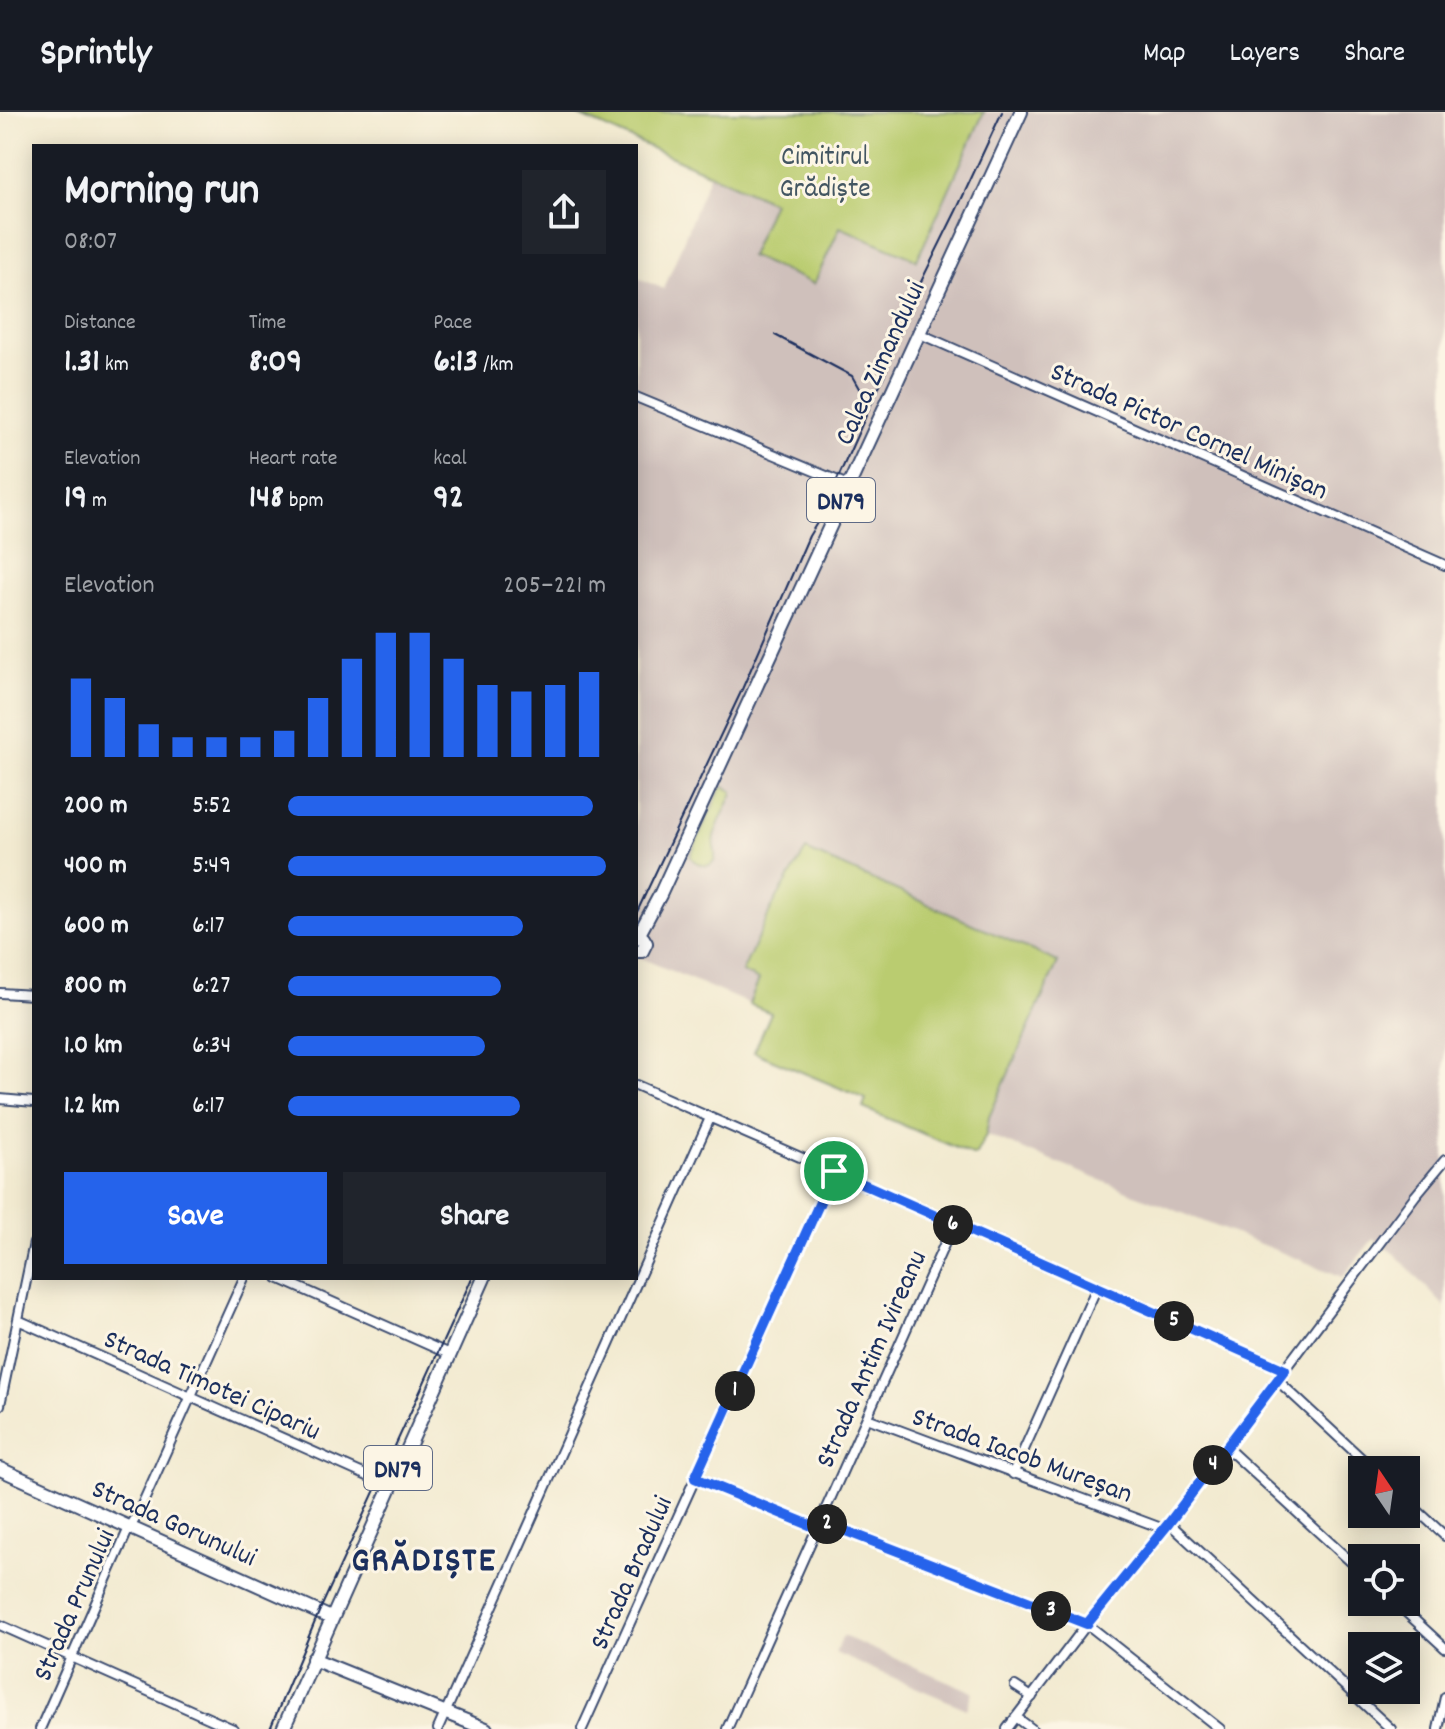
<!DOCTYPE html>
<html lang="en">
<head>
<meta charset="utf-8">
<style>
	body { margin:0; font-family:Dekko,sans-serif; background:#20242c; color:#f1f3f6; height:100vh; display:flex; flex-direction:column; font-size:30px; white-space:nowrap }
	* { box-sizing:border-box; margin:0 }
	p { font-size:26px; color:#9ea1a6 }
	.icon { flex:none; width:44px; height:44px; fill:none; stroke:currentColor; stroke-width:2; stroke-linecap:round; stroke-linejoin:round }
	.map { position:relative; flex:1; overflow:hidden }
	.drawer { position:absolute; left:32px; top:32px; width:606px; height:1136px; display:flex; flex-direction:column; background:#171b24; border-radius:0px; box-shadow:0 4px 20px #0003 }
	.drawer>* { flex:none }
	.needle { width:52px; rotate:347deg }
	.fabs { position:absolute; left:1348px; top:1344px; display:grid; gap:16px }
	.fabs a { display:grid; place-items:center; width:72px; height:72px; border-radius:0px; background:#171b24; box-shadow:0 4px 20px #0003; font-size:40px }
	.pin { position:absolute; display:grid; place-items:center; width:68px; height:68px; color:#fff; margin:-34px; border:4px solid #fff; border-radius:50%; box-shadow:0 2px 8px #0007 }
	.km { position:absolute; width:40px; height:40px; margin:-20px; border-radius:50%; background:#222; color:#fff; font-size:22px; line-height:40px; text-align:center }
	.round { display:grid; place-items:center; flex:none; width:84px; height:84px; border-radius:0px; background:#20242c }
	.summary { display:flex; align-items:center; justify-content:space-between; height:136px; padding:0 32px }
	h1 { font-size:44px; font-weight:700; line-height:60px }
	.figures { display:grid; grid-template-columns:repeat(3,1fr); gap:12px; height:136px; padding:8px 32px }
	.figures div { display:grid; align-content:center }
	.figures b { font-size:34px; font-weight:700 }
	.figures small { font-size:22px; font-weight:400 }
	.figures p { font-size:22px }
	.chart { height:224px; padding:16px 32px }
	.chart p { display:flex; justify-content:space-between }
	.chart svg { width:100%; height:144px; margin-top:8px; stroke:#2563eb; stroke-width:6 }
	.primary-button { display:flex; gap:16px; margin-top:auto; padding:16px 32px }
	.primary-button a { flex:1; height:92px; border-radius:0px; background:#2563eb; color:#fff; font-size:32px; font-weight:700; line-height:92px; text-align:center }
	.primary-button a+a { background:#20242c; color:#f1f3f6 }
	ul { padding:0 32px; list-style:none; font-size:26px }
	li { display:grid; grid-template-columns:128px 96px 1fr; align-items:center; height:60px }
	li i { height:20px; border-radius:10px; background:#2563eb }
	header { display:flex; align-items:center; gap:48px; box-sizing:border-box; height:112px; padding:0 40px; background:#171b24; border-bottom:2px solid #363941 }
	header strong { font-size:38px }
	nav { display:flex; gap:44px; margin-inline-start:auto; font-size:28px }
	.map>svg:first-child { display:block }
</style>
</head>
<body>
<header>
<strong>Sprintly</strong>
<nav><a>Map</a><a>Layers</a><a>Share</a></nav>
</header>
<div class="map">
<svg width="1445" height="1617" viewBox="0 0 1445 1617">
	<rect width="100%" height="100%" fill="#fcf5e5"/>
	<filter id="ink" filterUnits="userSpaceOnUse"><feTurbulence type="fractalNoise" baseFrequency=".0125" numOctaves="2"/><feDisplacementMap in="SourceGraphic" scale="16" xChannelSelector="R" yChannelSelector="G"/><feConvolveMatrix kernelMatrix="1 2 1 2 8 2 1 2 1" color-interpolation-filters="sRGB"/></filter>
	<filter id="wash" filterUnits="userSpaceOnUse"><feTurbulence type="fractalNoise" baseFrequency=".006" numOctaves="4" result="noise"/><feDisplacementMap in="SourceGraphic" scale="32" xChannelSelector="R" yChannelSelector="G"/><feGaussianBlur stdDeviation="1.8" result="paint"/><feColorMatrix in="noise" values="0 0 0 0 0 0 0 0 0 0 0 0 0 0 0 0 0 1.4 0 .05"/><feComposite in="paint" operator="in"/></filter>
	<g filter="url(#wash)">
		<rect width="100%" height="100%" fill="#f2ead0"/>
		<path fill="#cfc0bb" d="M582,0H1445V1195L1396,1143L1373,1127L1343,1165L987,1023L975,1044L863,996L866,987L754,940L771,901L636,844V165L664,177L713,54Z
			M843,1524L973,1580L967,1597L835,1541Z"/>
		<path fill="#bacc6f" stroke="#6a7e66" stroke-width="2" d="M571,0H984L917,148L840,115L814,172L750,144L773,90Z
			M725,675L733,679V681C727,695 718,710 714,725C712,732 716,738 715,745C712,760 695,752 690,744L721,676Z
			M806,738L1058,850L989,1005L986,1023L975,1044L863,996L866,987L754,940L771,901L749,892L759,868L742,860L775,789Z"/>
	</g>
	<g filter="url(#ink)">
		<g fill="none" stroke-linecap="round" stroke-linejoin="round">
			<g stroke="#3b4b6f" stroke-width="12">
				<path id="street" d="M918,221L1445,453
					M636,285L848,373
					M0,881L34,883
					M636,973L1285,1258
					M0,987L34,990
					M278,1166L449,1242
					M18,1208L390,1374
					M1277,1268L1374,1358
					M0,1293L34,1131
					M867,1306L1164,1417
					M1226,1335L1362,1460
					M1013,1362L1097,1175
					M695,1366L817,1416
					M1406,1388L1445,1424
					M820,1409L1087,1512L1220,1617
					M1169,1411L1391,1617
					M1395,1490L1445,1536
					M0,1513L233,1617
					M1015,1574L1032,1585
					M1016,1605L1032,1617
					M40,1617L128,1418L137,1404L244,1166
					M438,1617L710,1006
					M582,1617L834,1059
					M727,1617L953,1113
					M1007,1617L1087,1512L1169,1411L1415,1084L1445,1048
					M1438,1617L1445,1585"/>
			</g>
			<g stroke="#3b4b6f" stroke-width="16">
				<path id="secondary" d="M0,1357L331,1506
					M313,1547L486,1617"/>
			</g>
			<g stroke="#3b4b6f" stroke-width="16">
				<path id="primary" d="M638,824L660,783L1021,0
					M636,825L643,826L646,831L642,839H636
					M283,1617L484,1166"/>
			</g>
			<use href="#street" stroke="#fff" stroke-width="8"/>
			<use href="#secondary" stroke="#fff" stroke-width="12"/>
			<use href="#primary" stroke="#fff" stroke-width="12"/>
			<path stroke="#1b2f5e" stroke-width="2" d="M775,223L852,264L861,280V304
				M636,802L740,582L809,424L820,406L886,259L908,196L956,99L1002,0
				M270,1617L319,1500L472,1166"/>
		</g>
	</g>
	<g fill="none" stroke-linecap="round" stroke-linejoin="round" filter="url(#ink)">
		<g stroke="#fff" stroke-width="16">
			<path id="route" d="M834,1059L1285,1258L1169,1411L1087,1512L820,1409L817,1416L695,1366Z"/>
		</g>
		<use href="#route" stroke="#2563eb" stroke-width="10"/>
	</g>
	<g text-anchor="middle" stroke-width="6" stroke-linejoin="round" paint-order="stroke">
		<g fill="#fcf5e5" stroke="#5e6a86" stroke-width="2">
			<rect x="807" y="366" width="68" height="44" rx="6"/>
			<rect x="364" y="1334" width="68" height="44" rx="6"/>
		</g>
		<g font-size="26" font-weight="bold" fill="#1b2f5e">
			<text x="841" y="397">DN79</text>
			<text x="398" y="1365">DN79</text>
		</g>
		<g font-size="28" fill="#435662" stroke="#fcf5e5">
			<text x="825" y="52">Cimitirul<tspan x="825" dy="32">Grădiște</tspan></text>
		</g>
		<g font-size="28" fill="#1b2f5e" stroke="#fcf5e5">
			<text transform="translate(878 250) rotate(-65)" y="10">Calea Zimandului</text>
			<text transform="translate(1190 317) rotate(24)" y="10">Strada Pictor Cornel Minișan</text>
			<text transform="translate(869 1246) rotate(-66)" y="10">Strada Antim Ivireanu</text>
			<text transform="translate(213 1271) rotate(24)" y="10">Strada Timotei Cipariu</text>
			<text transform="translate(1023 1341) rotate(20)" y="10">Strada Iacob Mureșan</text>
			<text transform="translate(175 1409) rotate(24)" y="10">Strada Gorunului</text>
			<text transform="translate(629 1460) rotate(-66)" y="10">Strada Bradului</text>
			<text transform="translate(72 1492) rotate(-66)" y="10">Strada Prunului</text>
		</g>
		<g font-size="36" font-weight="bold" letter-spacing="2" fill="#1b2f5e" stroke="#fcf5e5">
			<text x="424" y="1458">GRĂDIȘTE</text>
		</g>
	</g>
</svg>
<div class="fabs">
<a><svg class="needle" viewBox="-14 -14 28 28"><path d="M0-13l5 13h-10z" fill="#e53935"/><path d="M0 13l5-13h-10z" fill="#9ea1a6"/></svg></a>
<a><svg class="icon" aria-label="locate" viewBox="0 0 24 24"><circle cx="12" cy="12" r="6"/><path d="M12 2v4M12 18v4M2 12h4M18 12h4"/></svg></a>
<a><svg class="icon" aria-label="layers" viewBox="0 0 24 24"><path d="M12 4l9 5-9 5-9-5zM3 14l9 5 9-5"/></svg></a>
</div>
<div class="pin" style="left:834px;top:1059px;background:#1e9e55"><svg class="icon" aria-label="arrive" viewBox="0 0 24 24"><path d="M6 21V4h12l-3 4 3 4H6"/></svg></div>
<b class="km" style="left:735px;top:1279px">1</b>
<b class="km" style="left:827px;top:1412px">2</b>
<b class="km" style="left:1051px;top:1499px">3</b>
<b class="km" style="left:1213px;top:1353px">4</b>
<b class="km" style="left:1174px;top:1209px">5</b>
<b class="km" style="left:953px;top:1113px">6</b>
<section class="drawer">
<div class="summary"><div><h1>Morning run</h1><p>08:07</p></div><a class="round"><svg class="icon" aria-label="share" viewBox="0 0 24 24"><path d="M12 15V3M7 8l5-5 5 5M5 13v7h14v-7"/></svg></a></div>
<div class="figures">
<div><p>Distance</p><b>1.31<small> km</small></b></div>
<div><p>Time</p><b>8:09</b></div>
<div><p>Pace</p><b>6:13<small> /km</small></b></div>
</div>
<div class="figures">
<div><p>Elevation</p><b>19<small> m</small></b></div>
<div><p>Heart rate</p><b>148<small> bpm</small></b></div>
<div><p>kcal</p><b>92</b></div>
</div>
<div class="chart"><p><span>Elevation</span>205–221 m</p>
<svg viewBox="0 0 160 44" preserveAspectRatio="none"><path d="M5 44V20M15 44V26M25 44V34M35 44V38M45 44V38M55 44V38M65 44V36M75 44V26M85 44V14M95 44V6M105 44V6M115 44V14M125 44V22M135 44V24M145 44V22M155 44V18"/></svg>
</div>
<ul>
<li><b>200 m</b>5:52<i style="width:96%"></i></li>
<li><b>400 m</b>5:49<i style="width:100%"></i></li>
<li><b>600 m</b>6:17<i style="width:74%"></i></li>
<li><b>800 m</b>6:27<i style="width:67%"></i></li>
<li><b>1.0 km</b>6:34<i style="width:62%"></i></li>
<li><b>1.2 km</b>6:17<i style="width:73%"></i></li>
</ul>
<div class="primary-button"><a>Save</a><a>Share</a></div>
</section>
</div>
</body>
</html>
